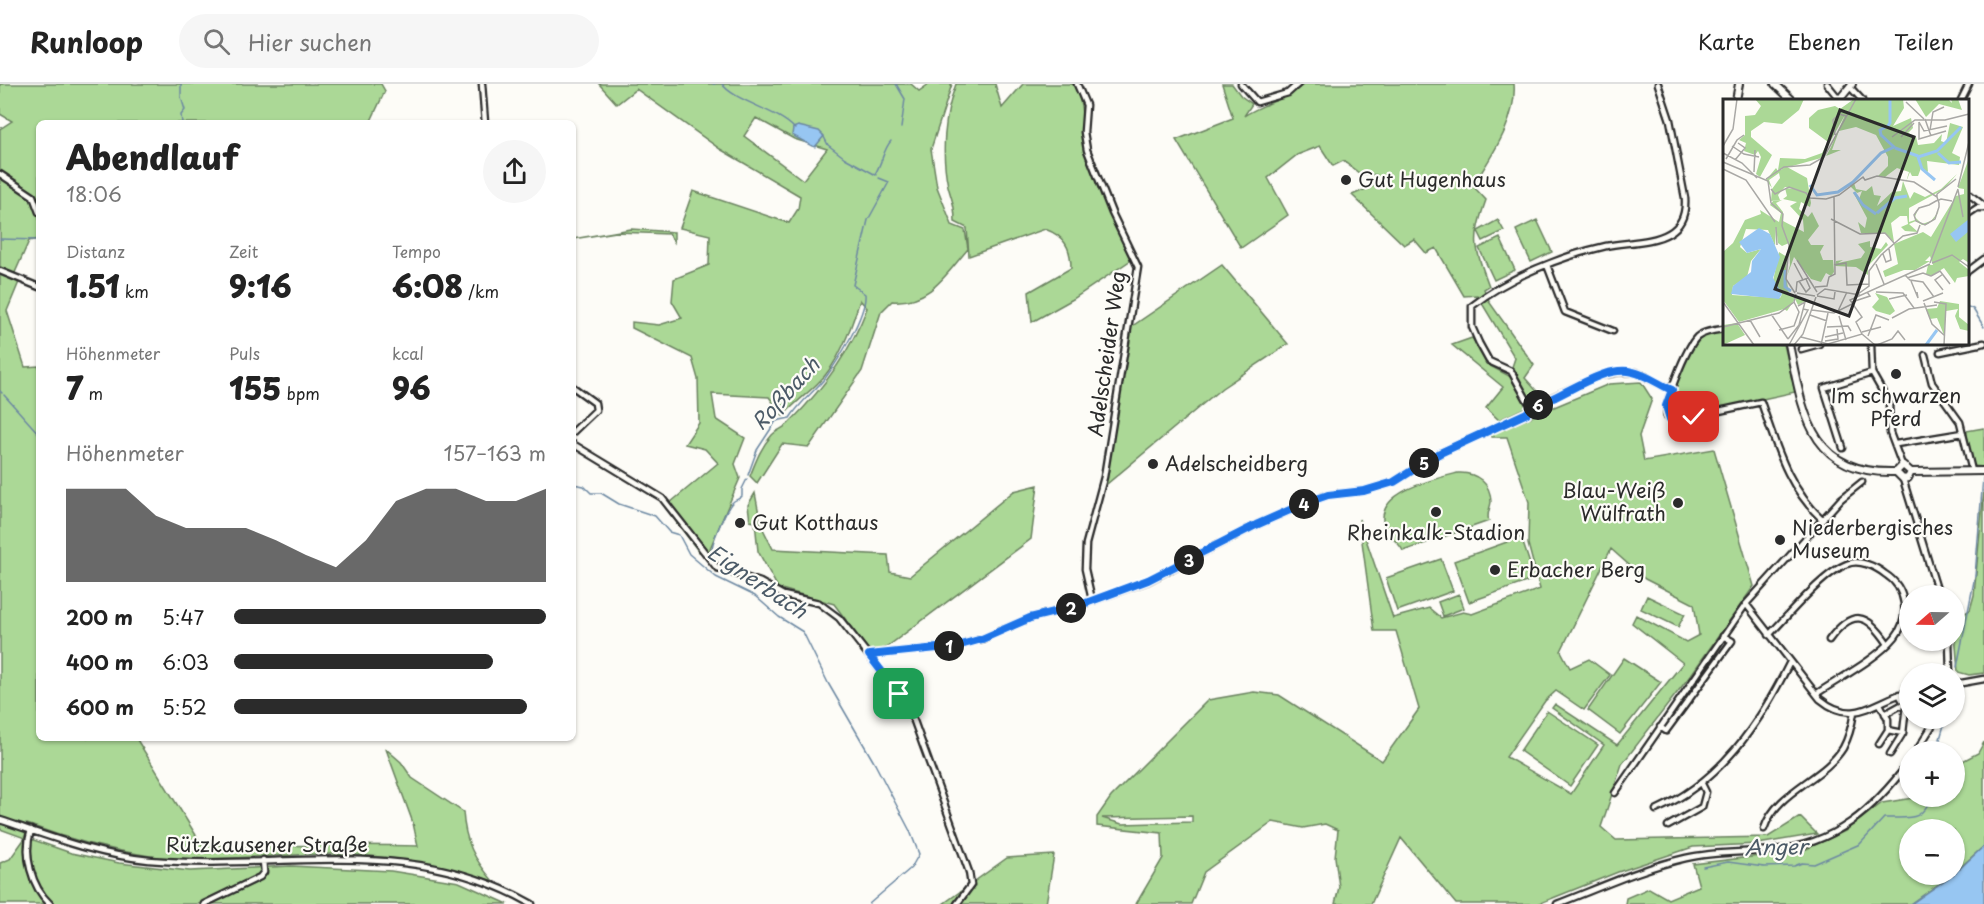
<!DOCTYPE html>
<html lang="de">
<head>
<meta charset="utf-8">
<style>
	body { margin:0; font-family:"Playpen Sans",sans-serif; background:#f6f6f6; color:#222; height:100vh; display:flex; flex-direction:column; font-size:22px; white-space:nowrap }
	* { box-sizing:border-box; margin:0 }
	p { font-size:20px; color:#767676 }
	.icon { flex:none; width:33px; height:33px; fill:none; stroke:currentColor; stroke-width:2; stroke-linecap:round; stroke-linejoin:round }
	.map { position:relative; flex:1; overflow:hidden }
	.panel { position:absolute; left:36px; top:36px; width:540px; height:621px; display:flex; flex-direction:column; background:#fff; border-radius:9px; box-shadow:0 2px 4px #0004 }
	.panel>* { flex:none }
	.needle { width:39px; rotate:250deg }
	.buttons { position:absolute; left:1899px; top:501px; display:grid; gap:12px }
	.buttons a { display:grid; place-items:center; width:66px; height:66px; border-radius:50%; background:#fff; box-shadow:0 2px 4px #0004; font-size:30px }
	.pin { position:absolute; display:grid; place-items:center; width:51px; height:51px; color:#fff; margin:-26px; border-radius:12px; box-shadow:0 3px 9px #0006 }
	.km { position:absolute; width:30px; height:30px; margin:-15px; border-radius:50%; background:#222; color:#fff; font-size:16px; line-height:30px; text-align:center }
	.round { display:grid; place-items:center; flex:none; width:63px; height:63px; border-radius:32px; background:#f6f6f6 }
	.overview { display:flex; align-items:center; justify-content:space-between; height:102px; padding:0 30px }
	h1 { font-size:33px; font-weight:800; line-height:45px }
	.metrics { display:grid; grid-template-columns:repeat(3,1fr); gap:9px; height:102px; padding:6px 30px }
	.metrics div { display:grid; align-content:center }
	.metrics b { font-size:30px; font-weight:800 }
	.metrics small { font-size:16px; font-weight:400 }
	.metrics p { font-size:16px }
	.chart { height:168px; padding:12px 30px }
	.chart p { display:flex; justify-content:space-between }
	.chart svg { width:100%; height:108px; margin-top:6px; fill:#2b2b2b; opacity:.7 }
	ul { padding:0 30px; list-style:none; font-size:20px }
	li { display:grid; grid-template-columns:96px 72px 1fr; align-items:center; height:45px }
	li i { height:15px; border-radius:8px; background:#2b2b2b }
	header { display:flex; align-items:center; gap:36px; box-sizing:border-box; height:84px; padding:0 30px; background:#fff; border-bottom:2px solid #e0e0e0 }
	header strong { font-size:28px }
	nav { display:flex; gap:33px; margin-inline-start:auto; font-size:21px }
	.search { width:420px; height:54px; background:#f6f6f6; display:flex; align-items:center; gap:15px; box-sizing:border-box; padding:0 21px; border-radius:33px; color:#767676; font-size:22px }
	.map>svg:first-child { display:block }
</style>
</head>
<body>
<header>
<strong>Runloop</strong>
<div class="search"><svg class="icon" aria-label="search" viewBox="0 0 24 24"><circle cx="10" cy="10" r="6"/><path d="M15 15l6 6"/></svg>Hier suchen</div>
<nav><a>Karte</a><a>Ebenen</a><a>Teilen</a></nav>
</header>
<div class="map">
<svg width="1984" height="820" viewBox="0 0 1984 820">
	<rect width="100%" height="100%" fill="#fdfcf7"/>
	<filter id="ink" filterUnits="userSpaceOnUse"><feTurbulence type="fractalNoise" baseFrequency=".0167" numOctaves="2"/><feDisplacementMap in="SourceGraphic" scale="12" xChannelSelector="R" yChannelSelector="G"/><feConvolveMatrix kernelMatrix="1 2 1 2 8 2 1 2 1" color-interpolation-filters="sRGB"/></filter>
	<g filter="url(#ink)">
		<path fill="#abd896" stroke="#6b8260" stroke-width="1.5" fill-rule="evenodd" d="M0,0H381L385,7L370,39H39V155L29,157L14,191L20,194L19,198L7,227L25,283L39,282V654H136L202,761C274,763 346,760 418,762L413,739L386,665L401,678L412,694L463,728C465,758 474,775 493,797C441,780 387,771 332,770C272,770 210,779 150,772C108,766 67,755 27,740L25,753L71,769L119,779L190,787L291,782L391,787L459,798L508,820H0V779L10,775L25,754L0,745V45L12,37L0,30Z
			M599,0H911L919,7L929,0H952L931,65L937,103L952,141L965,146L968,165C946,190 930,220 892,217L881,228L862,287L809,363L782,360L757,399L750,392C756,377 761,363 772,351C777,346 785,344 790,338C823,305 851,267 867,224L860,216C851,244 839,280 817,300C806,311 793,320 783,332L769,313L712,310L716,335L745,354L735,380L740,394L708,469L699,468L665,423L718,379L705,365L685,360L699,339L698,295L692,274L632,244V238L659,241L682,234L672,217L674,195L709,181L710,151L680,144L693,107L789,139L798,125L800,112L720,65L636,5L617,20ZM756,34L794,55L827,65L803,96L744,52Z
			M956,0H995L1002,24L1023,0H1074C1086,22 1080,47 1086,72L1131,176L1073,215L1032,238L1029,208L1071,184C1071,163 1064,152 1045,145L969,172L967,144L955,138C955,121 952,117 948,102C941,69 944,32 956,0Z
			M1222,0H1232L1241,12L1252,20L1244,32C1263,19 1284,17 1302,2L1291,0H1514C1517,37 1491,72 1473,102L1486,116C1472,156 1474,162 1489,202L1484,205L1490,219L1534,281L1525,294L1544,315L1499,336L1486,324L1503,303L1452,261L1472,254L1490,282L1509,292L1515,274L1477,211L1464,212L1436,164L1426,169L1414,155L1404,161L1352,111L1378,100L1376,91L1359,89L1343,77L1333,82L1320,62L1297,71L1268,94L1288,131L1241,164L1176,56L1233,34Z
			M1498,136L1504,147L1483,157L1478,147Z
			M1537,136L1552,168L1531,178L1516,146Z
			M631,145L674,148V158L669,150L616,148L573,155Z
			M1500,154L1515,186L1494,196L1479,164Z
			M1222,181L1288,260L1222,304L1102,404L1131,243Z
			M1724,248V260H1784L1795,308L1684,332L1672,331C1666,318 1687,268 1698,257C1704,250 1716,249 1724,248Z
			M1641,298L1652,315L1639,352L1644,377L1714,365L1754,502L1693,588L1622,680L1601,743L1616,756L1768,753L1800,733L1817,750L1758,760L1693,763L1618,788L1538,820H1456L1401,754L1371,820H1335L1339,803L1335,773L1338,746L1325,740L1303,744L1273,738L1204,788L1191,820H1136L1163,774L1162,749L1097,742V733L1111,713L1208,616L1254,608L1279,611L1382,677L1419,625L1396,547H1374L1359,435L1393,534L1429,524L1441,534L1463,528L1472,530L1540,505L1528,460L1529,418L1507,353H1491L1490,350L1609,300ZM1611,465L1645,495L1694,520L1699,551L1686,558L1636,531L1632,539L1683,579L1617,661L1555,620L1552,624L1604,661L1571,710L1506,673L1545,617L1556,607L1584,626L1610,591L1589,575L1570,584L1561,567ZM1192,732V738L1122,740L1102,734Z
			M1984,344V383L1973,382L1966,347Z
			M1458,389C1476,388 1491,399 1491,418C1490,426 1486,430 1489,437L1403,467C1399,457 1388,454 1384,442C1374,408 1434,395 1458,389Z
			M1038,401L1031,455L884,565L870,568L834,520L778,504L758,467L755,438L750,437L748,421L755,409L761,441L773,465L888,471L890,488L910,492L1014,407Z
			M1984,406V589L1969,591L1958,588L1954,536L1970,526L1974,511Z
			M1521,453L1535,495L1469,518L1454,477Z
			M1441,475L1453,507L1397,527L1386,494Z
			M1459,510L1464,524L1443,532L1438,518Z
			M1647,512L1685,530L1678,543L1641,525Z
			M1624,574L1661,598L1620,650L1588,626Z
			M1547,627L1598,661L1570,702L1520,667Z
			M1984,658V762L1955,788L1954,746H1910V790L1951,791L1911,820H1625L1626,814L1649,804L1668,815L1699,802L1693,780L1802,767L1845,747L1882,719L1919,713L1954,712L1955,681L1978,669Z
			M1054,771L1046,820H943L1007,774Z"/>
		<path fill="#97c6f2" stroke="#6c88a2" stroke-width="1.5" d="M798,42L819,47L824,52L815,63L812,62L792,51L793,44Z
			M1984,762V820H1911L1954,790Z"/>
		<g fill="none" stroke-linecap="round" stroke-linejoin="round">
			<path stroke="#6c88a2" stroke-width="1.5" d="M181,0V13L185,26L181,31L182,39
				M713,0H715
				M722,0C734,17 778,26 795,45
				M896,0L905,15L901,44
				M823,51L828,61L845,74L876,91
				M875,90C882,79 884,64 891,57
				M0,155L39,156
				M1968,223L1973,225L1984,243
				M0,307L2,309
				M4,311L39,350
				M748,391L757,366L776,337L790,334C800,318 814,308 826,293C838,277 867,230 865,210L853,201L868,136L889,98L879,94
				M573,400L584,402L591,409H601L619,420L655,432L669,448L679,451L689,470L716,493L755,512L779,533L803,548L828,599L875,680L910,747L919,770L911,784L869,820
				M712,473C708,464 727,422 734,417C737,415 740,415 742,412V405L747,395
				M1957,583L1975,492L1983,394
				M1940,668V655L1946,634
				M1703,783L1728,778L1764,783L1794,782L1802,779L1814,780L1860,760L1884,734C1910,733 1921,739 1932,712"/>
			<g stroke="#2b2b2b" stroke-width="9">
				<path id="minor" d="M482,0L485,39
					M1077,0L1086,21L1084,48L1087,66L1112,129L1138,183L1104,393L1086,460L1085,485L1092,516
					M1241,0L1257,18L1288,9L1298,0
					M1827,0L1840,16
					M1850,3L1862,16
					M1961,16L1969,0
					M0,90L33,112L39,128
					M1968,109L1984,122
					M1968,130L1977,124H1984
					M1547,181L1565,228L1613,247
					M0,187L39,203
					M1968,187L1984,175
					M1724,245C1716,246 1704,247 1697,253C1687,263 1663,319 1667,332L1677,336L1761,318C1777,363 1787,403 1823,436
					M1871,260L1872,289L1889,319L1890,349L1902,381
					M1801,265L1819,260
					M1940,268L1984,259
					M1925,271L1932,299L1960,338L1972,387
					M573,303L595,319L596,326L573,348
					M1531,323L1511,287L1489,277L1479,259L1472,243V222C1508,193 1562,172 1606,162C1625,158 1652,159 1669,149C1683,141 1686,128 1685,114L1670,36L1658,0
					M573,360L662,414L717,484L760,498L783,511L819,519L839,534L899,610L914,637L969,788L971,801L957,820
					M1896,360L1963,349
					M1843,364L1824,304L1872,289
					M1903,395L1939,512
					M1746,520L1820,615C1855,644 1875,616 1910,607
					M1769,551C1788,532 1823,489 1847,480C1859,475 1875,482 1885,490C1906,503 1911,533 1895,553C1877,575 1840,594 1816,610
					M1829,556C1852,525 1867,528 1888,560
					M1949,556L1950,590
					M869,571L957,562L982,555L1030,534L1075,523L1148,497L1256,441L1309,418L1328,411L1364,407L1394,398L1440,369L1527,329L1531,323L1598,292L1619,288H1636L1672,306
					M1956,600L1984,595
					M1880,620L1888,635V646L1903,649L1906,622L1899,610
					M1885,630L1905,619
					M1660,643L1666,647L1732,557L1723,552
					M1879,660L1888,646
					M1916,668L1937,634
					M1890,670L1903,649
					M1615,709L1746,520L1841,415L1862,398
					M1656,726C1721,697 1759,641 1790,578
					M0,736C49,752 97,771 149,776C283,788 406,748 532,820
					M1668,742L1702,723L1706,708L1702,700
					M1764,745C1776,707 1823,696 1843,664C1849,653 1852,641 1854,628
					M31,746C23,770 31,802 50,820
					M204,820L260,793L264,788L263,776
					M1557,820C1599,804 1642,784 1686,774C1715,767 1744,769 1773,766C1835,761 1874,725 1910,677"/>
			</g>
			<g stroke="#2b2b2b" stroke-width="10">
				<path id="major" d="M1775,0L1792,16
					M1736,16L1739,0
					M1839,16L1852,0
					M1789,260C1803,328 1809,391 1896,388
					M1896,388L1903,395L1908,394L1911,388
					M1896,388L1903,381L1911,388
					M1911,388L1984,387"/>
			</g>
			<use href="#minor" stroke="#fdfcf7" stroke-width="4.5"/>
			<use href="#major" stroke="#fdfcf7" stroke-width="6"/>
		</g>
	</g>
	<g fill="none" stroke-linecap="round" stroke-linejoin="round" filter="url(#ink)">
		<g stroke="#fff" stroke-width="12">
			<path id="route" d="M899,610L869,571L957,562L982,555L1030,534L1075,523L1148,496L1256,441L1308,418L1328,411L1364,407L1394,398L1440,369L1527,329L1531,323C1561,315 1602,280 1633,288C1647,291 1660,301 1672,306L1666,322L1670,335L1694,333"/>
		</g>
		<use href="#route" stroke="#1a73e8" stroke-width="8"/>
	</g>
	<g fill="#2b2b2b" stroke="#fdfcf7" stroke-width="2">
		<circle cx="1346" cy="96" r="6"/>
		<circle cx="1896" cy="290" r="6"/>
		<circle cx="1153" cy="380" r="6"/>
		<circle cx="1678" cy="419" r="6"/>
		<circle cx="1436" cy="428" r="6"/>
		<circle cx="740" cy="439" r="6"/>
		<circle cx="1780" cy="456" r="6"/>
		<circle cx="1495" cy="486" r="6"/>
	</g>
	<g text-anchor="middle" stroke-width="4.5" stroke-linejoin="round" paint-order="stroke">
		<g font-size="20" fill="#2b2b2b" stroke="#fdfcf7" text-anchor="start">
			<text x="1358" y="103">Gut Hugenhaus</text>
			<text x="1896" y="319" text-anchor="middle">Im schwarzen<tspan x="1896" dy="23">Pferd</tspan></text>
			<text x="1165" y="387">Adelscheidberg</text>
			<text x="1666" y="414" text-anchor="end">Blau-Weiß<tspan x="1666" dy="23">Wülfrath</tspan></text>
			<text x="752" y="446">Gut Kotthaus</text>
			<text x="1792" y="451">Niederbergisches<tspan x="1792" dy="23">Museum</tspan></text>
			<text x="1436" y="456" text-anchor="middle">Rheinkalk-Stadion</text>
			<text x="1507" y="493">Erbacher Berg</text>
		</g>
		<g font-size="20" fill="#2b2b2b" stroke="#fdfcf7">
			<text transform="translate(1107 270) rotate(-82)" y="7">Adelscheider Weg</text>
			<text x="267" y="768">Rützkausener Straße</text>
		</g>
		<g font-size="21" font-style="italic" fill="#4b5a67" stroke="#fdfcf7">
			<text transform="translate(786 310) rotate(-48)" y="7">Roßbach</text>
			<text transform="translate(757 498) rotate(34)" y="7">Eignerbach</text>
			<text transform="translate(1776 764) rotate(-1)" y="7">Anger</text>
		</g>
	</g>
	<g transform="translate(1723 15)">
		<rect width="246" height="246" fill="#fdfcf7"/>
		<path d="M32,0H81L76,11L59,25L41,23L28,32V38L49,56L37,78L33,75L38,58L35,52L32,56L21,52L23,44L16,41L22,36V17L32,16L38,7ZM131,0H180L181,9L170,27L188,19L190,29L185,34L193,38L195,46L211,44L219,35L218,42L223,44L227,24L240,28L229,54L237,58L236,66L204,62L205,73L198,69L195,77H189L187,73L183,83L186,73L174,69L162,78L155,77L165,67V58L153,36L133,28L116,32L109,51H118L103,57L108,48L122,16L98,59L55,71L57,59L82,60L99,54L105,43L86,29V19L95,11L112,7L117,10ZM192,0H225L229,4L228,0H235L239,11L216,5L203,18ZM246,59V164L240,160L236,163L246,171V177L234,179L232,184L221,169L208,177L203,175L205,166H210L207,157L202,162H207L192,171H181L162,178L160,172L175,165L171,145L200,133L208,138L233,97L241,95V90L235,89ZM64,68L84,79L88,104L87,108L78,103L76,110L85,118L89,113L96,127L85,141L88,146H107H101L97,153L100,161H110L111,173L108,177L103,174L98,183L88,180L71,158L64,177L67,166L66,144L59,147L55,144L53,128L52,147L45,131L23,130L17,148L24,154L38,150L28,162L24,178L10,187L9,196L57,199L59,195L50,182L56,153L64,158L63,176L66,195L90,204L83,202L75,206L72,200L64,212L61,210L16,223L0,201V153L10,144L22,121L38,115L37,111L56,123L58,114L47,106L50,102L59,101L53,104L60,113V122L81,133L80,121L67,107L74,103L60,100L64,97L62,89L73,90L62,88L55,96L57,101L48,102L49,90L57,79L56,74L46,81L49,89L43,81L53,69L55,72ZM234,75L221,90L186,109V123L192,121V115L193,112L195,110L192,118L199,125L208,122L216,112L212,119L205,125L199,126L193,122L186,125L195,133L182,132L178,128L185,125L184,117H177L168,124L171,143L162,134H138L135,123L142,129L144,119L130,93L136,100L139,92L134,94L126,86L131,84L133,90L143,92L149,87L151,96L158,97L154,107L169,93L178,92L180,82L187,100L191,93L202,98L218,90ZM147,142V148L158,150L163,143L165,146L145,167V176L133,168L112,167L113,162L120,161L115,164L138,159L142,153L135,145ZM152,194L164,198L172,212L167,216L153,212L149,208L156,200ZM217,202L236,205V218L246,226V232L237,230L232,217L235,210L223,212L221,236L214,219L207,220L203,210L214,209ZM14,224L22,236L0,246V226Z" fill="#abd896"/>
		<path d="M246,120V132L233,143L227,135ZM36,129L47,135L57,158L50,179L59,195L56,200L8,195L10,187L28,173L29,162L38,150L24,154L16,143Z" fill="#97c6f2"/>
		<path fill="none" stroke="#97c6f2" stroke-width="3" d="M164,28L167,24V0M172,49L195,57M215,54L226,64L238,63M195,58L214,52L238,28M195,58L199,70L212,81M87,86L94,96L115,93L130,83L158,54L171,48L158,36L157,31L163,28M131,93L140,106L153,115M154,114L172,99L184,97M62,171V188L68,192M203,246L214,231"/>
		<path fill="none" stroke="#a9a8a5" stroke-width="1.5" d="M183,3L201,20M202,20L208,37M196,23V40L223,32M196,23L201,32L224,27M207,31L210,13L221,8M112,36L110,21L116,15L123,17M169,38L192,21H222L246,15M178,38L191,24M0,47L10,30L14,0M9,47L21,55L36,58M0,54L19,64L34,79M3,60L14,41L21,36M12,61L22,49L15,44M0,63L45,82L48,104L60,115L59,127M0,70L23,81L52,123M31,73L32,51M43,80L61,68L87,66L101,58L133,0M235,88L246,43M48,90L52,95L66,88L83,94L87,99L103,100L116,96L140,78L142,81L154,77L191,83L214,98M235,91L240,118M229,102L218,100L216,101H215L213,102L206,106L196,109L191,116L193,122L202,126L212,120L216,108V104L214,98V95L233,80M108,120L137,135L162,134L171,144M59,127L66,146L63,180L72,194M53,128L54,146M160,155L163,163L168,161L166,150M74,161L94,193M71,164L80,181M207,164L235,90M209,164L229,156L246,168M153,165L161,185M111,166L123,164L124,186L146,185M182,176L187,181L200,183L211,198M208,177L217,172L227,185M184,179L200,174L208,177M76,182L83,193L87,189L83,180M188,182L195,199L194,193M92,188L104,187L106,178L112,175L111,98M220,191L212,181L220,175M73,193L74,183L85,179M153,193L180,194L191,209M74,194L92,197M135,195L146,187V172L158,156L180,137L194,134L197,126M94,196L102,190L137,196M94,197L111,200L112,193M166,200L184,196M200,202L220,194M0,203L31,246M129,203L147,197L144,193M211,203L223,205L221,246M201,204L209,225L222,237M89,211L111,214L129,205M115,212L124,193M48,215L65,240M87,216L104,222M116,217L123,241M169,219L186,210L214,206M27,221L37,238M0,228L56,214L71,203L73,195M104,228L125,227L128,232M56,231L71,227L76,213L71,203M139,233L158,228M139,235L133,223L139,218L127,201L207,165M145,237L153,216L166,221M78,238L105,245L139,235L152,246M102,238L120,234M65,240L76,226L82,203L75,207M102,242L115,240L114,230M66,246L85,211L80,210M71,246L80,235L93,198M98,246L105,214M154,246L169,240L175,232L182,241"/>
		<path fill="#2b2b2b" fill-opacity="0.15" stroke="#2b2b2b" stroke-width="3" d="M117,11L191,38L126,217L52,190Z"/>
		<rect width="246" height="246" fill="none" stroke="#2b2b2b" stroke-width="3"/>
	</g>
</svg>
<div class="buttons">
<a><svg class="needle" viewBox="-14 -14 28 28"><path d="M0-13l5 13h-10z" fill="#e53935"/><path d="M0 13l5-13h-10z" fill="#767676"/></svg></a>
<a><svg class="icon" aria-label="layers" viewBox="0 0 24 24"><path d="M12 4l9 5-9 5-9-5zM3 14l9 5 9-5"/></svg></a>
<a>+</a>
<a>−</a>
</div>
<div class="pin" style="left:899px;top:610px;background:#1e9e55"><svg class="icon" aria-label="arrive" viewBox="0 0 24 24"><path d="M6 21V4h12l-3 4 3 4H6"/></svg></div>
<div class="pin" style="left:1694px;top:333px;background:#d93025"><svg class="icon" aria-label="check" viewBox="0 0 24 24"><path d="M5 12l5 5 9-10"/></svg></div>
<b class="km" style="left:949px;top:562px">1</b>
<b class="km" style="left:1071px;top:524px">2</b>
<b class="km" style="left:1189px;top:476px">3</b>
<b class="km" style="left:1304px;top:420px">4</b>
<b class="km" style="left:1424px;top:379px">5</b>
<b class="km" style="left:1538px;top:321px">6</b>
<section class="panel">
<div class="overview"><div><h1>Abendlauf</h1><p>18:06</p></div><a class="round"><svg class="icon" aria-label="share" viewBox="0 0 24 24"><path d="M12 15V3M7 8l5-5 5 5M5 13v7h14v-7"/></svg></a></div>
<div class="metrics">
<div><p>Distanz</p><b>1.51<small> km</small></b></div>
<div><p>Zeit</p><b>9:16</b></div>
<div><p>Tempo</p><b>6:08<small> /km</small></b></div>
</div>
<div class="metrics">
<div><p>Höhenmeter</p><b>7<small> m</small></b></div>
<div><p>Puls</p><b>155<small> bpm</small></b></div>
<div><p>kcal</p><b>96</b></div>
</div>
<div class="chart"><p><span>Höhenmeter</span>157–163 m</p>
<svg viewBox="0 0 160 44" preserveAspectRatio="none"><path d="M0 44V6L10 6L20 6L30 17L40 22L50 22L60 22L70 27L80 33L90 38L100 27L110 11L120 6L130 6L140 11L150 11L160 6V44z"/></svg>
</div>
<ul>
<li><b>200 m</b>5:47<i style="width:100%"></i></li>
<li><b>400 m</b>6:03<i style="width:83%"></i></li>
<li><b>600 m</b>5:52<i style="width:94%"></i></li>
</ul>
</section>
</div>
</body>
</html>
